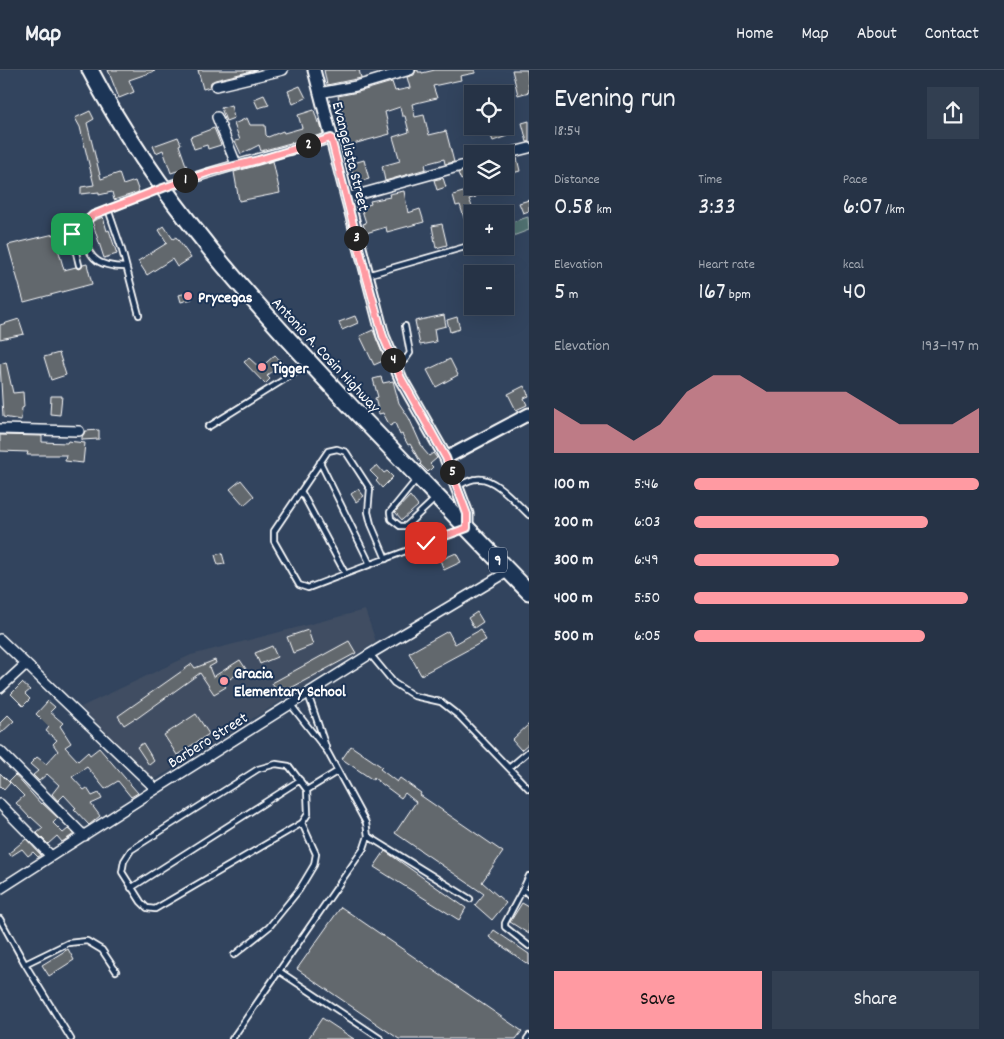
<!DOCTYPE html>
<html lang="en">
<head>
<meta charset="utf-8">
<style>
	body { margin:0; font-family:Dekko,sans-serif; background:#323f51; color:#f1f3f6; height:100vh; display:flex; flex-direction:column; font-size:19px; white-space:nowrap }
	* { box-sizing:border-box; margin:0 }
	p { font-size:16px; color:#a4aab3 }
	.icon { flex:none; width:28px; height:28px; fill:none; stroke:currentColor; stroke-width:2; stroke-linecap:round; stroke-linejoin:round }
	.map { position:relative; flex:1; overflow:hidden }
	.sheet { display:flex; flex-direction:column; background:#263346; width:475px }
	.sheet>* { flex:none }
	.tools { position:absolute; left:464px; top:15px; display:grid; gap:10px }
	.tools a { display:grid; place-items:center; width:50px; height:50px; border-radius:0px; background:#263346; box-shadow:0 5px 20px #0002,0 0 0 1px #424e5f; font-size:25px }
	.pin { position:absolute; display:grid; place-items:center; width:42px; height:42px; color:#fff; margin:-21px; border-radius:10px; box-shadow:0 2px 8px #0006 }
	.km { position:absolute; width:25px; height:25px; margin:-12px; border-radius:50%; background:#222; color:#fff; font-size:14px; line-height:25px; text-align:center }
	.round { display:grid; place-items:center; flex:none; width:52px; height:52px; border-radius:0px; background:#323f51 }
	.head { display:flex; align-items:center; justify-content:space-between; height:85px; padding:0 25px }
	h1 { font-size:28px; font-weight:600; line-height:38px }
	.stats { display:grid; grid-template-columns:repeat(3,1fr); gap:8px; height:85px; padding:5px 25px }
	.stats div { display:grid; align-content:center }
	.stats b { font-size:25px; font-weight:600 }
	.stats small { font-size:14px; font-weight:400 }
	.stats p { font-size:14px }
	.chart { height:140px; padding:10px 25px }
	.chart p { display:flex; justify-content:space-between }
	.chart svg { width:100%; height:90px; margin-top:5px; fill:#ff9aa2; opacity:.7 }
	.action { display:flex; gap:10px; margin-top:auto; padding:10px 25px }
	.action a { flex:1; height:58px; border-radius:0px; background:#ff9aa2; color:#111; font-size:20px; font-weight:600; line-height:58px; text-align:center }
	.action a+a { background:#323f51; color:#f1f3f6 }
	ul { padding:0 25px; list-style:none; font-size:16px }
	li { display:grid; grid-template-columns:80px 60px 1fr; align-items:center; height:38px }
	li i { height:12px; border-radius:6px; background:#ff9aa2 }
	header { display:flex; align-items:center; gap:30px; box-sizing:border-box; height:70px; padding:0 25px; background:#263346; border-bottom:1px solid #424e5f }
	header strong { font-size:24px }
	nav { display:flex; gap:28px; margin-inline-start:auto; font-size:18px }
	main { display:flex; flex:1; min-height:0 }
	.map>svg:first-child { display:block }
</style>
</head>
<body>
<header>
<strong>Map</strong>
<nav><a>Home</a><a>Map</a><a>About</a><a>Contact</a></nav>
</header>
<main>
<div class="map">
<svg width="529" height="969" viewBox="0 0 529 969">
	<rect width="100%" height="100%" fill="#32445e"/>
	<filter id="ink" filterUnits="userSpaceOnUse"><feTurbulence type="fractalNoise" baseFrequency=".02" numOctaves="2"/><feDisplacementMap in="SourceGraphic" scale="10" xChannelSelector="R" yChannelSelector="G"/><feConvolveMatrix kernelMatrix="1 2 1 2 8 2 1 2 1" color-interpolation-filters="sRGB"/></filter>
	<g filter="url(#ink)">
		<path fill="#404e62" d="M365,540L376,572L154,710L81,637L191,585Z"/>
		<path fill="#506f6f" stroke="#a8b7b7" d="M528,147L529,160L505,169V154Z"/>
		<path fill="#62676d" stroke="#fff" d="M108,0H154L155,1L129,10L134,22L119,28Z
			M198,0H256L215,10L211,12L210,17L203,19Z
			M324,0H359L361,8L327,15Z
			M416,0H418V2H422V3L435,0H475V3L460,6L461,10L433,16L437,28L412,34L415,47L424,45L429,65L446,61L454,92L445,94L444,89L425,94L426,99L385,111L382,96L400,91L393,67L409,62L405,46H402L400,37L385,42L390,64L342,77L338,62L347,60L338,26L358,22L392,12L395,21L410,18L407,7L414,5Z
			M512,0H527L529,22L518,25Z
			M300,16L306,28L293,34L288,21Z
			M264,25L269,35L258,38L254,29Z
			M231,35L234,48L226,51L221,38Z
			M314,40L318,53H320L323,64L261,81L259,75L241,84L235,71L240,70L234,54L247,48L250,55H265L266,65L268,67L283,61L284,63L302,58L298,45Z
			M90,41L94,49L87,53L101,109L119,103L123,115L135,111L139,122L114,130L112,122L99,125V122L81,124V117L94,115L80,57L75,48Z
			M529,51V72H527L522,53Z
			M495,56H503L507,66L493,71L488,59Z
			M214,58L221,75L208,79L207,75L194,79L190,67Z
			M178,67L181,74L179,75L187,98L171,103L163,80L156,83L153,76Z
			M517,88L520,101L505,105V91Z
			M364,90L369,109L355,113L350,94Z
			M273,91L280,123L239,131L234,102Z
			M472,99V105L461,110L458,103Z
			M443,108L446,117L437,120L434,110Z
			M473,119L476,127L469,129L475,144H472L471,169L470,164L466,161L464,155L466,154L460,135L456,136L453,125Z
			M404,121L408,143L420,139L424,152L387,162L386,157L366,163L363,154L366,153L361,137L371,134L370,131L390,127L389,124Z
			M529,130V141L523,143L519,133Z
			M103,147L107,161L109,160L117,184L104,188L92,151Z
			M442,154L447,175L436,178L432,156Z
			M164,156L173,169L176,167L191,188L177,197L172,189L147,205L138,191L167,173L159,160Z
			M54,164L64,200L76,197L80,199L83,195L87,194L92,214L24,232L8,175Z
			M190,222L192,229L181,232L179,225Z
			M444,245L446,256L434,259L436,272L420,275L415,251Z
			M355,246L358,253L342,260L339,252Z
			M457,247L460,259L450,262L447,250Z
			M19,249L24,264L0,269V255Z
			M373,260L385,290L374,295L360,266Z
			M59,283L66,305L51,310L44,287Z
			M275,285L282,293L267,306L270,309L265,314L244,292L249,288L260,298Z
			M450,289L458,305L436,317L427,300Z
			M6,292L13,323L23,322L24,337L22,338L21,350L3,347L0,294Z
			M381,307L383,313L393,311L399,333L409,348L423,379L429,386L433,383L437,388L430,394L433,397L428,402L420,394L421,393L410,374L408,375L402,364L400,365L395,353L390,356L383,343L379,344L375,328L378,327L373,309Z
			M524,316L529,326L524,328L527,335L516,340L508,324Z
			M51,326H62L60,345L50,344Z
			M99,360V369L82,370V367L85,361Z
			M0,365L42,366V372L67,373L68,371L85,373L83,393L65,391L66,385H27L28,382L0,381Z
			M377,395L384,403L387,401L393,407L382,418L376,411L378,409L370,401Z
			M241,410L254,426L244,435L230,419Z
			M358,419L364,426L356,432L351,424Z
			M410,426L418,436L402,450L395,442Z
			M222,483L225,494L218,495L215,485Z
			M456,483L461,492L444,500L440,490Z
			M477,542L483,552L474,558L468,548Z
			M308,560L313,575L293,583L287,567Z
			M480,560L486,570L421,605L409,583L448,561L455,574Z
			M349,571L356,583L278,625L272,613Z
			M272,576L277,587L260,594L255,583Z
			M215,590L216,593L209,597L213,607L240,590L246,599L223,613L226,617L214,624L200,603L136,649L135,648L124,655L118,646L192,594L195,598Z
			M22,613L30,620L25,624L30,629L23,636L11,624Z
			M48,631L55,637L50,642L63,653L60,656L71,673L65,677L78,691L88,682L90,685L99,678L138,723L131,727L118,711L105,719L87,697L72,707L84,720L87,718L92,726L99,723L102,729L91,734L100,746L89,755L74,739L76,738L64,725L58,731L52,724L59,715L47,704L39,711L33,705L38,701L30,694L37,687L46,694L58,681L53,674L57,670L46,661L49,657L36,644Z
			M196,644L209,664L177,685L164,665Z
			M8,645L14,651L0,664V653Z
			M529,654V673L521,680L512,670Z
			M143,673L154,691L149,695L137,677Z
			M351,676L382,697L380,699L397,712L400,708L421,723L420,725L503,782L482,812L506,833L492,850L475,835L484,824L395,763L416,732L405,723L401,728L374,708L373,710L342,689Z
			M0,703L10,713L4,720L0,716Z
			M15,705L41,734L42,733L58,748L53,753L63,763L68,759L74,764L62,772L57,766L48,774L37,763L43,758L31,747L30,748L16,733L24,726L9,711Z
			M26,769L41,785L38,787L33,782L28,786L22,779L11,786L9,783Z
			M385,781L466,838L459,850L374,797Z
			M522,833L529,837V864L510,852Z
			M341,837L522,961L516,969H399L297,899Z
			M494,860L529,884V895L489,867Z
			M68,879L74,890L49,906L42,895Z
			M322,948L354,969H308Z"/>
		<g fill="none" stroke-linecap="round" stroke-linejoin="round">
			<g stroke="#fff" stroke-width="8">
				<path id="service" d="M108,139L122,180L139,245
					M79,195L72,166L74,161L80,157
					M126,197C93,197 90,187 80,157L93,145L160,119
					M367,205L472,175
					M396,295L405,290L410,283L405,256
					M208,357L309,294
					M320,392L370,494
					M416,410L390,442L391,449L400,456H406L436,428
					M458,416C464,413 470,409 477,409C494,406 517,434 529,445
					M301,421L345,503
					M386,489L371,454L368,442L370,419L346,382L337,379L328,381L274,461V471L299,515L308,518C360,498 412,479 463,459
					M370,584L394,613L414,626L441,632L459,646L529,719
					M308,624L326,677
					M276,694L289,696L307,720L308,744L302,753L155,839L147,838L141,832L122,802L124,791L131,780L258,699Z
					M509,698L529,681
					M307,720L338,701
					M368,766L470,829
					M529,806L523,819L529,825
					M131,818L300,710
					M523,819L505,853V857L529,876
					M0,849L25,894L71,969
					M234,885L269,857L299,820L314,795L316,784L302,753
					M25,894L68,873L87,871L102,880L116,901
					M279,901L381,969
					M232,969L364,778L368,766L366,753L327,681L291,635
					M527,969L529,966"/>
			</g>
			<g stroke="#fff" stroke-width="12">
				<path id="minor" d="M216,16L283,0
					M319,23L356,16L410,0
					M217,47L236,94
					M505,84L529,78
					M163,118C218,98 275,85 331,68
					M346,128L472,93
					M0,359L79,361
					M0,569L156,719
					M0,618L26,594
					M0,681L84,766
					M0,734L51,786
					M0,819L156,719L370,584L509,501"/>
			</g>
			<g stroke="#fff" stroke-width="15">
				<path id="tertiary" d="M314,0L383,266L401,309L446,388L467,444V458
					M446,388L529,344"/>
			</g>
			<g stroke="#fff" stroke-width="19">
				<path id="trunk" d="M90,0C157,129 257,237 356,342C414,402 471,463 529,522"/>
			</g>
			<use href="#service" stroke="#1d3557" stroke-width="4.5"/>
			<use href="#minor" stroke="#1d3557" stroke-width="9"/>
			<use href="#tertiary" stroke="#1d3557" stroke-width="11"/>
			<use href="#trunk" stroke="#1d3557" stroke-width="15"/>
		</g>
	</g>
	<g fill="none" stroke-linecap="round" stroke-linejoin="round" filter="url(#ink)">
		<g stroke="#fff" stroke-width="10">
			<path id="route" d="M72,164L93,145L163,118L210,102L258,90L331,68L366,205L383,266L401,308L446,388L467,444V458L426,473"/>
		</g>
		<use href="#route" stroke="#ff9aa2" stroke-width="6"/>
	</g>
	<g fill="#ff9aa2" stroke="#1d3557" stroke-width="2">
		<circle cx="188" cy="226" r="5"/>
		<circle cx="262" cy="297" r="5"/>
		<circle cx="224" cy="611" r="5"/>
	</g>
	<g text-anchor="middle" stroke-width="4" stroke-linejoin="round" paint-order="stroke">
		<rect fill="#1d3557" stroke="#bbc2cd" stroke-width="1" x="489" y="477.5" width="18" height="25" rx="4"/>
		<g font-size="15" font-weight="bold" fill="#fff">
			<text x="498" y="495">9</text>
		</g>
		<g font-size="16" fill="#fff" stroke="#1d3557">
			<text transform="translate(352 86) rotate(76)" y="6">Evangelista Street</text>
			<text transform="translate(327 284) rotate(47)" y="6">Antonio A. Cosin Highway</text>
			<text transform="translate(207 669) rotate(-32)" y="6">Barbero Street</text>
		</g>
		<g font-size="16" font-weight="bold" fill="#fff" stroke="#1d3557" text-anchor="start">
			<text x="198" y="232">Prycegas</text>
			<text x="272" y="303">Tigger</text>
			<text x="234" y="608">Gracia<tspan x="234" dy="18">Elementary School</tspan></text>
		</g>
	</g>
</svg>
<div class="tools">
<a><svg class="icon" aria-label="locate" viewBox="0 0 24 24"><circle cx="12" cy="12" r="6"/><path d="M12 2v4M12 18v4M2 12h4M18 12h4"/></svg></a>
<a><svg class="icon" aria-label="layers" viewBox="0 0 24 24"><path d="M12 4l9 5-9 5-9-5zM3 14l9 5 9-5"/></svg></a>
<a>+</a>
<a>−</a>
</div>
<div class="pin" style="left:72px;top:164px;background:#1e9e55"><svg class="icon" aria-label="arrive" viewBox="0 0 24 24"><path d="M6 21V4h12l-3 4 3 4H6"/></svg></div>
<div class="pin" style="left:426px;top:473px;background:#d93025"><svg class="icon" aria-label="check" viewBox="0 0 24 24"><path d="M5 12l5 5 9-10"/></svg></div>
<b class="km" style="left:185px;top:110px">1</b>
<b class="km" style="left:308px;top:75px">2</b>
<b class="km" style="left:356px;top:168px">3</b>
<b class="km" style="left:393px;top:290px">4</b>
<b class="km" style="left:452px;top:402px">5</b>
</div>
<section class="sheet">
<div class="head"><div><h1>Evening run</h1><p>18:54</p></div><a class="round"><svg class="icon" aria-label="share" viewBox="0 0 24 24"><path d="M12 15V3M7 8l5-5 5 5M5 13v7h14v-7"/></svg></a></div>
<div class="stats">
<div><p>Distance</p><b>0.58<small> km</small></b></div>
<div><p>Time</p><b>3:33</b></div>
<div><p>Pace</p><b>6:07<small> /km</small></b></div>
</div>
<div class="stats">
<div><p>Elevation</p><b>5<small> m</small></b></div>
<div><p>Heart rate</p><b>167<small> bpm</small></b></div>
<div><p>kcal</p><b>40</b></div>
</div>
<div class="chart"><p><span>Elevation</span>193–197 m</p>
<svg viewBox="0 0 160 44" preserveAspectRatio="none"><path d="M0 44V22L10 30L20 30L30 38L40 30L50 14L60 6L70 6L80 14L90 14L100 14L110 14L120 22L130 30L140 30L150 30L160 22V44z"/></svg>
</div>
<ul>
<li><b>100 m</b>5:46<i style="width:100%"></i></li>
<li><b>200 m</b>6:03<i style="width:82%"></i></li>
<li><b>300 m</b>6:49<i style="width:51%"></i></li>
<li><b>400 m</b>5:50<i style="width:96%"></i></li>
<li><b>500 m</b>6:05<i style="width:81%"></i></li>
</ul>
<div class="action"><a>Save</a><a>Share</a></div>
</section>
</main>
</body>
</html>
